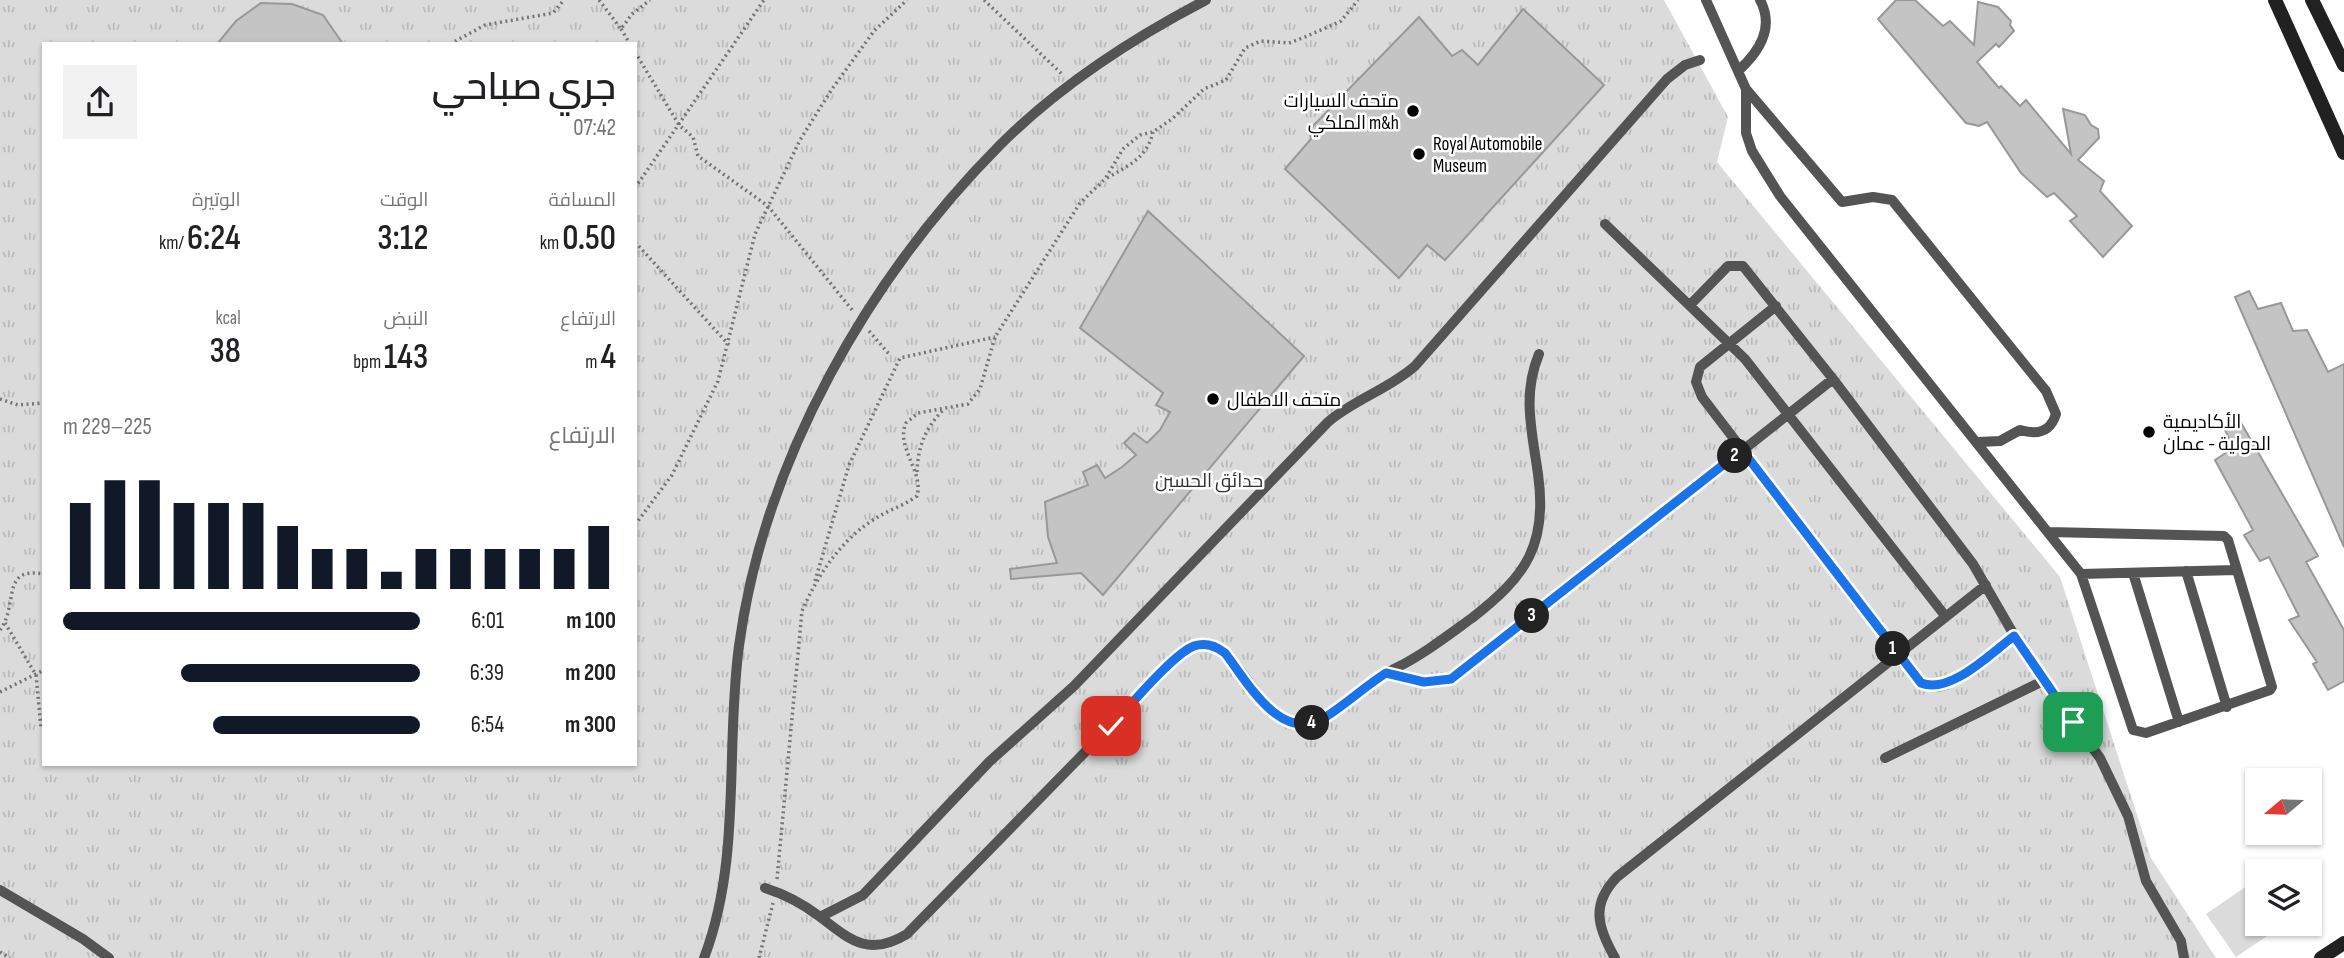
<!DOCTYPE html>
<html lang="ar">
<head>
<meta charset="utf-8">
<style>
	body { margin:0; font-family:"Sofia Sans Condensed",Cairo,sans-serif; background:#f2f2f2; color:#202124; direction:rtl; height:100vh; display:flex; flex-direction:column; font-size:26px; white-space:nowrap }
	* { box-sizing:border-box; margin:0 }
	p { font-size:23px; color:#757577 }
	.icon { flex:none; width:38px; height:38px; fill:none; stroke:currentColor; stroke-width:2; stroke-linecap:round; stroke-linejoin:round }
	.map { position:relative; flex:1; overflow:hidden; direction:ltr }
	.details { position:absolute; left:42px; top:42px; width:595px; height:724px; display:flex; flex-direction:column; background:#fff; border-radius:0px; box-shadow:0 2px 5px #0004; direction:rtl }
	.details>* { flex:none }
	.needle { width:46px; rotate:251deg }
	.tools { position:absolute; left:2245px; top:768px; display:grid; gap:14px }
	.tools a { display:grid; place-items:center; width:77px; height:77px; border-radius:0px; background:#fff; box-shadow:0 2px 5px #0004; font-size:35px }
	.pin { position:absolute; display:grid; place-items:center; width:60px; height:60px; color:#fff; margin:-30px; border-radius:14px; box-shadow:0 4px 10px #0006 }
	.km { position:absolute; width:35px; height:35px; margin:-18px; border-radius:50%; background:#222; color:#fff; font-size:19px; line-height:35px; text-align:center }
	.round { display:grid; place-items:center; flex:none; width:74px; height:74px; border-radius:0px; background:#f2f2f2 }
	.headline { display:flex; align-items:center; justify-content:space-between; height:119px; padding:0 21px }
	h1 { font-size:38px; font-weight:600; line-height:52px }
	.stats { display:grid; grid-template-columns:repeat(3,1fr); gap:10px; height:119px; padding:7px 21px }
	.stats div { display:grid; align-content:center }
	.stats b { font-size:35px; font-weight:600 }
	.stats small { font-size:19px; font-weight:400 }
	.stats p { font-size:19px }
	.chart { height:196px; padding:14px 21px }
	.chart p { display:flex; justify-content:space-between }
	.chart svg { width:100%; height:126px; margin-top:7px; stroke:#111827; stroke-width:6 }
	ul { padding:0 21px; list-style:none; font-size:23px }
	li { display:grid; grid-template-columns:112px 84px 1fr; align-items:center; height:52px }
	li i { height:18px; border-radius:9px; background:#111827 }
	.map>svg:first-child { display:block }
</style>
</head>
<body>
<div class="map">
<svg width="2344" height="958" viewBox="0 0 2344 958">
	<defs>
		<pattern id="grass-tufts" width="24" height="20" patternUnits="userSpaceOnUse" patternTransform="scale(1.75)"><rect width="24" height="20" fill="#dbdbdb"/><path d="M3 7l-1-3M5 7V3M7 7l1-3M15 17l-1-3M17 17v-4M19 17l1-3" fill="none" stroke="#bababa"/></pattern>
	</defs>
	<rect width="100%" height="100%" fill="#fff"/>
	<path fill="url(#grass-tufts)" fill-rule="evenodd" d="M0,0H1664L1728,117L1717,162L2060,577L2151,858L2216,958H0ZM44,44H635V765H44Z"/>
	<path fill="#dbdbdb" d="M2257,879L2258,924H2285L2236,957L2206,914Z"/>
	<path fill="#c4c4c4" stroke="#989898" stroke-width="2" d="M1896,0H1915L1943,26L1950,21L1974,45L1978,2L1998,7L2011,21L2010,25L2014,31L1999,47L1996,44L1977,62L1999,88L2001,86L2020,106L2026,100L2071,154L2063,109L2085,115L2091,125L2098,129L2099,138L2078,160L2104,181L2100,191L2132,226L2103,257L2070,221L2077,216L2054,193L2047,197L2021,173L1987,122L1979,126L1966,123L1878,19Z
		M261,3L292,4L323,15L343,44H217L236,21Z
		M1523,9L1604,85L1445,260L1427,245L1399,278L1285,169L1311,139L1309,130L1419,17L1452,56L1462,50L1478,65Z
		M1148,211L1304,356L1103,595L1081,573L1011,579L1010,569L1057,563L1048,537L1045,502L1088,485L1083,472L1097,465L1105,478L1122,467L1136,455L1124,443L1134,433L1147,443L1160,430L1170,412L1156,405L1163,393L1080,328Z
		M2249,291L2258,309L2281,303L2293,331L2307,330L2328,372L2344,364V547L2235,297Z
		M2240,421L2318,556L2306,562L2344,630V681L2328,690L2313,664L2317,662L2289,620L2299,616L2269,557L2260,561L2244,535L2253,530L2215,460L2233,448L2225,430Z"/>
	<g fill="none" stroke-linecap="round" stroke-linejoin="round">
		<path stroke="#767676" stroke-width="3.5" stroke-dasharray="2 3.5" stroke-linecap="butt" d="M599,0L621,29L632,14L650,0
			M984,0L1063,75
			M621,29L630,44
			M450,44L485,25L553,13L564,0
			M635,52L679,125L693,137L698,156L768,206L853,311
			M1107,178C1128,166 1147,158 1153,132
			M635,188L764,0
			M635,242L729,345
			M869,331L889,354
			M0,399L18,405L44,403
			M917,472C918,446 925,429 943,410
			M635,525L672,475L718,381L755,234L800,140L832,89L874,31L907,0
			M815,581L849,465L900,358L995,337
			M5,623L36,675L41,728
			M0,630C19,605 0,566 44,574
			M0,692L44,670
			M777,879L802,611C818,574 843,537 878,517C891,509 905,505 917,496C924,471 895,447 906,423L918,413L968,404L980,389L995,337L1080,203L1105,179L1123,149L1140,135L1153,132L1172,119L1204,89L1226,80L1245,48L1261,41L1289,43L1305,37L1341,21L1358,0
			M0,952L10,958
			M759,958L773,903"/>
		<path stroke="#545454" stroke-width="10" d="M1706,0L1746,89V133L1752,151L1780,196L2081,574L2133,730L2146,733L2270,690L2272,687L2228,540L2224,536L2049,532
			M1738,71C1759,52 1775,28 1760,0
			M1746,89L1842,202L1873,197L1892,200L2046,391L2056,414C2050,433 2037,435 2020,430L2000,441L1979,442
			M1605,224L1745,359L1946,617
			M1690,305L1728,266H1743L1833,379L1973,564L2029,661L2100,758L2128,816L2146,881L2181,941L2184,958
			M1776,306L1700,367L1696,382L1702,397L1921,683L1938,687L1946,685L2014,636
			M2186,571L2227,707
			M2133,573L2179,722
			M2081,574L2236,570
			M1386,673L1433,683L1459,674L1833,379
			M1885,758L2043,681
			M765,888C784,894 803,904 819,916C849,939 868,958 907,934L1179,656C1237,608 1250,731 1307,724C1335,720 1369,681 1396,668C1424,654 1447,636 1472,618C1526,576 1548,545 1538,474C1532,431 1522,395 1539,354
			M0,890L83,939L109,958
			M820,917L863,895L989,762L1074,686L1328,422C1355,399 1389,389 1415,366L1667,79L1685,65L1700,60
			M704,958C742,859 725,749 739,646C764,460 869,277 1000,145C1058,87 1133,38 1206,0
			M1615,958C1598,928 1590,905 1617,877L1986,585"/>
		<path stroke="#212121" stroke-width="14" d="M2275,0L2344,153
			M2312,0L2344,65
			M2321,958L2344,943"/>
	</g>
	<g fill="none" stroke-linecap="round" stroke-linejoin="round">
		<g stroke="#fff" stroke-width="14">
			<path id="route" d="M1111,726C1129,707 1173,654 1194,646C1206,642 1216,646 1225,653C1247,681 1280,744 1324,718C1345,705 1364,687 1386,673L1424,682L1451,679L1742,450L1921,683C1950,695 1991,653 2014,636L2073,722"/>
		</g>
		<use href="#route" stroke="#1a73e8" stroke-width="9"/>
	</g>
	<g fill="#000" stroke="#fff" stroke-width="2.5">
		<circle cx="1413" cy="111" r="7"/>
		<circle cx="1419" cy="154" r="7"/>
		<circle cx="1213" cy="399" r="7"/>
		<circle cx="2149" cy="432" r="7"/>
	</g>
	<g text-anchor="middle" stroke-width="5" stroke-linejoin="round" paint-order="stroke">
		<g font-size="19" fill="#000" stroke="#fff" text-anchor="start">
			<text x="1399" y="107" text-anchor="end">متحف السيارات<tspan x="1399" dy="22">الملكي m&amp;h</tspan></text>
			<text x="1433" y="150">Royal Automobile<tspan x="1433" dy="22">Museum</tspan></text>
			<text x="1227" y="406">متحف الاطفال</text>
			<text x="2163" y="428">الأكاديمية<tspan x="2163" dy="22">الدولية - عمان</tspan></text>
		</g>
		<g font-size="19" fill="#323232" stroke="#fff">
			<text x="1209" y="487">حدائق الحسين</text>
		</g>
	</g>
</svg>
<div class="tools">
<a><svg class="needle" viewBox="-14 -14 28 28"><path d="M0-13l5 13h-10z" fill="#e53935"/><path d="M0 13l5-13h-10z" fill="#757577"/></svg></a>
<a><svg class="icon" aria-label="layers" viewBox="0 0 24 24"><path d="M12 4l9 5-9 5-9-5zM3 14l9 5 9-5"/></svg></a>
</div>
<div class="pin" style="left:2073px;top:722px;background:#1e9e55"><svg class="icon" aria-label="arrive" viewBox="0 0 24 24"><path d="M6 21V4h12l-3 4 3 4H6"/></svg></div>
<div class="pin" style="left:1111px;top:726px;background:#d93025"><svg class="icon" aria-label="check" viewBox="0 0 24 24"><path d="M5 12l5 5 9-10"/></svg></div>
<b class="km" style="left:1893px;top:649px">1</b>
<b class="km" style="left:1735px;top:456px">2</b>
<b class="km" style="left:1532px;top:616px">3</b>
<b class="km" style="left:1312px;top:723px">4</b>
<section class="details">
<div class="headline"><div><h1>جري صباحي</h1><p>07:42</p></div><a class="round"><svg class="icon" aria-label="share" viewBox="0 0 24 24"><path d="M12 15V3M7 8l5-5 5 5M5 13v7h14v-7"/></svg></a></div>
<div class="stats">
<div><p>المسافة</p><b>0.50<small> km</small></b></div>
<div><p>الوقت</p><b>3:12</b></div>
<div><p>الوتيرة</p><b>6:24<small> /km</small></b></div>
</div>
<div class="stats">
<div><p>الارتفاع</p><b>4<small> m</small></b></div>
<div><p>النبض</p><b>143<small> bpm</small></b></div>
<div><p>kcal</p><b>38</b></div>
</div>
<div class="chart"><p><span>الارتفاع</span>225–229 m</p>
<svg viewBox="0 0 160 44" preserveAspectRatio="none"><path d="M5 44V14M15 44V6M25 44V6M35 44V14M45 44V14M55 44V14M65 44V22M75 44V30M85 44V30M95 44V38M105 44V30M115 44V30M125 44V30M135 44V30M145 44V30M155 44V22"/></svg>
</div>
<ul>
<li><b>100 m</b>6:01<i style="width:100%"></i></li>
<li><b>200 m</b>6:39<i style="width:67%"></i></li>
<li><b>300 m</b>6:54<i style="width:58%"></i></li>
</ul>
</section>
</div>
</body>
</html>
